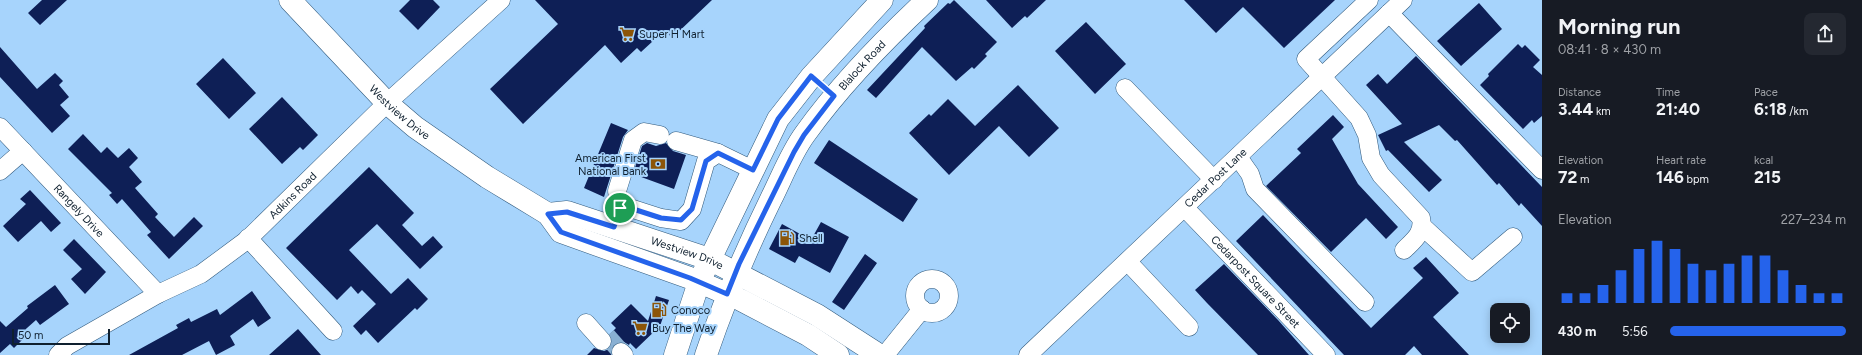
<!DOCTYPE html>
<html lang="en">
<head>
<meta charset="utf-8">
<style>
	body { margin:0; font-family:Figtree,sans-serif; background:#242831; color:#f1f3f6; height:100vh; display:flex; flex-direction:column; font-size:15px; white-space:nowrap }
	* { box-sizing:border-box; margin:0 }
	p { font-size:13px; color:#9ea1a6 }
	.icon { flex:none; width:22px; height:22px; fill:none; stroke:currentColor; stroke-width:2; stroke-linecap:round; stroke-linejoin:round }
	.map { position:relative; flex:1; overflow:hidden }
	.panel { display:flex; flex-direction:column; background:#171b24; width:320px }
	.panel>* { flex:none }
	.controls { position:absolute; left:1490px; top:303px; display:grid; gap:8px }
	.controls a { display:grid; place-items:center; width:40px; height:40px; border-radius:8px; background:#171b24; box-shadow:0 2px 10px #0003; font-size:20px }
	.scale { position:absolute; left:12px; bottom:10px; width:98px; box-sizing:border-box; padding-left:4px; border:2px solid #0f202f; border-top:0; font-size:11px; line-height:14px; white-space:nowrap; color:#0f202f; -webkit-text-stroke:3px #a7d4fc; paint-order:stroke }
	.pin { position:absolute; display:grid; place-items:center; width:34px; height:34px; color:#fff; margin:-17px; border:2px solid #fff; border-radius:50%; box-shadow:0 1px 4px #0007 }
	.round { display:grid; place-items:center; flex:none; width:42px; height:42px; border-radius:8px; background:#242831 }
	.head { display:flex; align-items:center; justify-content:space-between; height:68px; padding:0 16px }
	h1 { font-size:22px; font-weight:700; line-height:30px }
	.figures { display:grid; grid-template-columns:repeat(3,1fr); gap:6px; height:68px; padding:4px 16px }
	.figures div { display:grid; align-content:center }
	.figures b { font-size:17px; font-weight:700 }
	.figures small { font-size:11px; font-weight:400 }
	.figures p { font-size:11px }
	.chart { height:112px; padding:8px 16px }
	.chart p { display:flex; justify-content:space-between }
	.chart svg { width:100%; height:72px; margin-top:4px; stroke:#2563eb; stroke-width:6 }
	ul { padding:0 16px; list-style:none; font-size:13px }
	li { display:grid; grid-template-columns:64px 48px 1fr; align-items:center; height:30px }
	li i { height:10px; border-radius:5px; background:#2563eb }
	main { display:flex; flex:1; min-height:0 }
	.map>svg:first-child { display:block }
</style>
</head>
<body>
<main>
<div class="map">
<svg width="1542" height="355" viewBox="0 0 1542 355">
	<rect width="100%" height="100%" fill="#a7d4fc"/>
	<path fill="#0e1f56" d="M42,0H67L40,25L28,13Z
		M410,0H433L440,7L418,30L399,11Z
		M535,0H712L672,38L665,30L641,52L637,48L621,63L605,45L523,124L490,89L558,24Z
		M954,0L997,42L985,54L987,56L974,69L972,67L956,81L922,47L876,98L867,90L925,28L924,26L948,3L950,4Z
		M986,0H1046L1027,18L1025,16L1012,28Z
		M1184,0H1335L1284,48L1243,7L1216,33Z
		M1479,3L1502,29L1461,66L1437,41Z
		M1086,22L1126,64L1095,94L1055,51Z
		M1518,44L1522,48L1525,45L1540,60L1533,67L1542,75V116L1534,123L1532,120L1523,129L1480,85L1489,76L1488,74Z
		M0,47L37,89L55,73L63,81L59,85L69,97L60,105L70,116L52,133L0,77Z
		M1416,56L1542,187V226L1521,203L1519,206L1499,183L1497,185L1457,140L1455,141L1439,125L1404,142L1442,180L1429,192L1388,150L1386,151L1378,135L1402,124L1366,85L1378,74L1387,84Z
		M223,58L256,93L229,119L196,84Z
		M1018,85L1059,128L1029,157L999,126L949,175L909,133L929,114L931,116L948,99L975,126Z
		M282,97L318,135L303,150L300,147L282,164L249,129Z
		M1333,115L1344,127L1332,139L1358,184L1398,227L1386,239L1366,218L1331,252L1266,186L1301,153L1297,149Z
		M611,123L628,130L623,137L604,197L584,188Z
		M83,134L101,153L107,147L118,158L129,148L138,158L129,167L142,182L135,188L158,214L155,217L174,237L194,217L203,226L169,259L147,235L151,232L122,199L117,204L109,195L112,193L68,149Z
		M829,140L918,199L903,222L814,163Z
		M647,143L656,146L666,143L673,151L686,155L674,189L633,174L642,146Z
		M369,167L414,213L402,225L422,246L433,236L443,247L420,269L377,224L349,250L391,294L408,278L428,299L417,310L415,308L378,343L366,330L361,335L353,326L376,304L362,290L358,294L351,286L337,300L286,248Z
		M30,190L61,223L51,232L41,221L18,242L3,226L26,204L20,199Z
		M1263,215L1371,328L1423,278L1413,268L1426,257L1459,293L1433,317L1469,355H1422L1414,346L1405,355H1344L1236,241Z
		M821,222L849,237L830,273L799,256L795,263L769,249L782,224L811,240Z
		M74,239L106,272L85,294L71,279L82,269L63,250Z
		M865,254L877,263L844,310L832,302Z
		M1224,264L1278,320L1309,355H1258L1207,303L1195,290Z
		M55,285L69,304L40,325L36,320L18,336L22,340L14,348L10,344L0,353V321L6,327L28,308L27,306Z
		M252,291L271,318L258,327L253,319L230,336L235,345L216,355L209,341L182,355H129L178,328L176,325L189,318L191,322L217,309L220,315Z
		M656,296L669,300L660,326L636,349L630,343L629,345L624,342H619L613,345L611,355H587L594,348L604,351L609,349L612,339L610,334L616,328L611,323L631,304L648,321Z
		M298,329L321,355H269Z"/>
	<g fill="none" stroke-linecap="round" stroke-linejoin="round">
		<path stroke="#89b0d3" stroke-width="18" stroke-dasharray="18 9" stroke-linecap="butt" d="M607,336L621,352"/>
		<g stroke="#325b7e" stroke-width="19">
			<g id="minor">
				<path d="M1369,0L1306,59L1359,118L1367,135L1371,158L1381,175L1421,218C1424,233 1414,240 1404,250"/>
				<path d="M1389,13L1542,170"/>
				<path d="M1125,88L1214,180"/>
				<path id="s1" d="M0,127L158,294"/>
				<path d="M676,141L718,153"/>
				<path d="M1238,157L1250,174L1255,189L1365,302"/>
				<path d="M0,171L23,151"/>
				<path d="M620,208L617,191L633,140L644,132L660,135"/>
				<path id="s2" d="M1185,208L1326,355"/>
				<path d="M614,227L620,208H630L661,218L681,221L692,209L706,161L718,153L753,170"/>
				<path d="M1423,227L1472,272L1513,237"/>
				<path d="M248,238L333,331"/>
				<path d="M1128,262L1189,327"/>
				<circle cx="932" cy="296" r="17"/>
				<path d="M586,323L602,341"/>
				<path d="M621,352L624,355"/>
				<path id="s3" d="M58,355L67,346L158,294L201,274L247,240L387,103L501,0"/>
				<path d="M885,355L922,309"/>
				<path id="s4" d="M1028,355L1403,0"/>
			</g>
		</g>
		<g stroke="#325b7e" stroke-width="23">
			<g id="major">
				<path id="s5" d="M290,0L387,103L415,127L487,177L548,214L561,232L690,278L741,300L808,335L838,355"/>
				<path id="s6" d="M548,214L567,212L709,259L817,315L879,355"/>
				<path d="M675,355L699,282L778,119L811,77L882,0"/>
				<path id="s7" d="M706,355C725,299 745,252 771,199C782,177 791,153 805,134C840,85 883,41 927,0"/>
			</g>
		</g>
		<use href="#minor" stroke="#fff" stroke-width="18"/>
		<use href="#major" stroke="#fff" stroke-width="22"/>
	</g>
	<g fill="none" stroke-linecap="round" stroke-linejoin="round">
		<g stroke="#fff" stroke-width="8">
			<path id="route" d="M811,76L834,96L804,135L794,152L739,264L727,294L690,278L561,232L548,214L567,212L614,227L620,208H630L661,218L681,220L692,209L706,161L718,153L753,170L778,119Z"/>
		</g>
		<use href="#route" stroke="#2563eb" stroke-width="5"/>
	</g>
	<defs>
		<g id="supermarket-bare" transform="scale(1.2)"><path d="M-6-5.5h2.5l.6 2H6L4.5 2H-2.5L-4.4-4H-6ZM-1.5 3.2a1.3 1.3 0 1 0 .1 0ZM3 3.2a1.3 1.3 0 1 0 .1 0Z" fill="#8c5508" stroke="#a7d4fc" stroke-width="2.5" paint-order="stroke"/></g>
		<g id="bank-bare" transform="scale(1.2)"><path d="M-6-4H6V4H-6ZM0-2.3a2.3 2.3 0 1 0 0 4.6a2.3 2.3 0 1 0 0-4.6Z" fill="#8c5508" stroke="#a7d4fc" stroke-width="2.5" paint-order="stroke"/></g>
		<g id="fuel-bare" transform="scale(1.2)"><path d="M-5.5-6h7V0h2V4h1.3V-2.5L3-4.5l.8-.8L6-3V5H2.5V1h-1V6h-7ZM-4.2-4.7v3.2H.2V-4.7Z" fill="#8c5508" stroke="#a7d4fc" stroke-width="2.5" paint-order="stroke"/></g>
	</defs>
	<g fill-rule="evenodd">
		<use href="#supermarket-bare" x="627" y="34"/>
		<use href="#bank-bare" x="658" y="164"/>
		<use href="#fuel-bare" x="787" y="238"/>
		<use href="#fuel-bare" x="659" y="310"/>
		<use href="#supermarket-bare" x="640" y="328"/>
	</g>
	<g text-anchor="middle" stroke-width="4" stroke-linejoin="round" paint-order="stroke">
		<g font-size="11" fill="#0f202f" stroke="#a7d4fc" text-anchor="start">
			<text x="639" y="38">Super H Mart</text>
			<text x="646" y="162" text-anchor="end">American First<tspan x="646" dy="13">National Bank</tspan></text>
			<text x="799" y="242">Shell</text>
			<text x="671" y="314">Conoco</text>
			<text x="652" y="332">Buy The Way</text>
		</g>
		<g font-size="11" fill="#0f202f" stroke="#a7d4fc">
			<text dy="4" stroke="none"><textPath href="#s7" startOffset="332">Blalock Road</textPath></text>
			<text dy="4" stroke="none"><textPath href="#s5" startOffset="157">Westview Drive</textPath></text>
			<text dy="4" stroke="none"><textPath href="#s4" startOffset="258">Cedar Post Lane</textPath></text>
			<text dy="4" stroke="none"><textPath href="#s3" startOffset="286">Adkins Road</textPath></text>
			<text dy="4" stroke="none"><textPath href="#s1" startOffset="115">Rangely Drive</textPath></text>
			<text dy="4" stroke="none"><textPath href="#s6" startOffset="146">Westview Drive</textPath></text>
			<text dy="4" stroke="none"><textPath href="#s2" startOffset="102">Cedarpost Square Street</textPath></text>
		</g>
	</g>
</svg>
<div class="controls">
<a><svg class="icon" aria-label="locate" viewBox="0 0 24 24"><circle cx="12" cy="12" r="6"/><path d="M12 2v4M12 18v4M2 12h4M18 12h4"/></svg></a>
</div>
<div class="scale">50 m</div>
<div class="pin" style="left:620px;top:208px;background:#1e9e55"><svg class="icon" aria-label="arrive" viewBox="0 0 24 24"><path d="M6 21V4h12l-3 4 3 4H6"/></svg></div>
</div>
<section class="panel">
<div class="head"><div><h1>Morning run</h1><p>08:41 · 8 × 430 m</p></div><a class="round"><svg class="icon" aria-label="share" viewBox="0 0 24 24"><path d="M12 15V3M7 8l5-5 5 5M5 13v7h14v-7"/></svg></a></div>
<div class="figures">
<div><p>Distance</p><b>3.44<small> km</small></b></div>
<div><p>Time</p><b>21:40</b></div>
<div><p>Pace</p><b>6:18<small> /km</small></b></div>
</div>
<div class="figures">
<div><p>Elevation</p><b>72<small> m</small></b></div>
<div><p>Heart rate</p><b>146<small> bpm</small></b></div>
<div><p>kcal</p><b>215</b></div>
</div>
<div class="chart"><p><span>Elevation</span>227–234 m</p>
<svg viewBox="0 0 160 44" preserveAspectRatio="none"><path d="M5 44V38M15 44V38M25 44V33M35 44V24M45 44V11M55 44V6M65 44V11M75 44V20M85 44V24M95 44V20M105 44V15M115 44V15M125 44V24M135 44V33M145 44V38M155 44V38"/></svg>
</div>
<ul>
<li><b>430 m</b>5:56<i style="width:100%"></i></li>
</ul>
</section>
</main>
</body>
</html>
